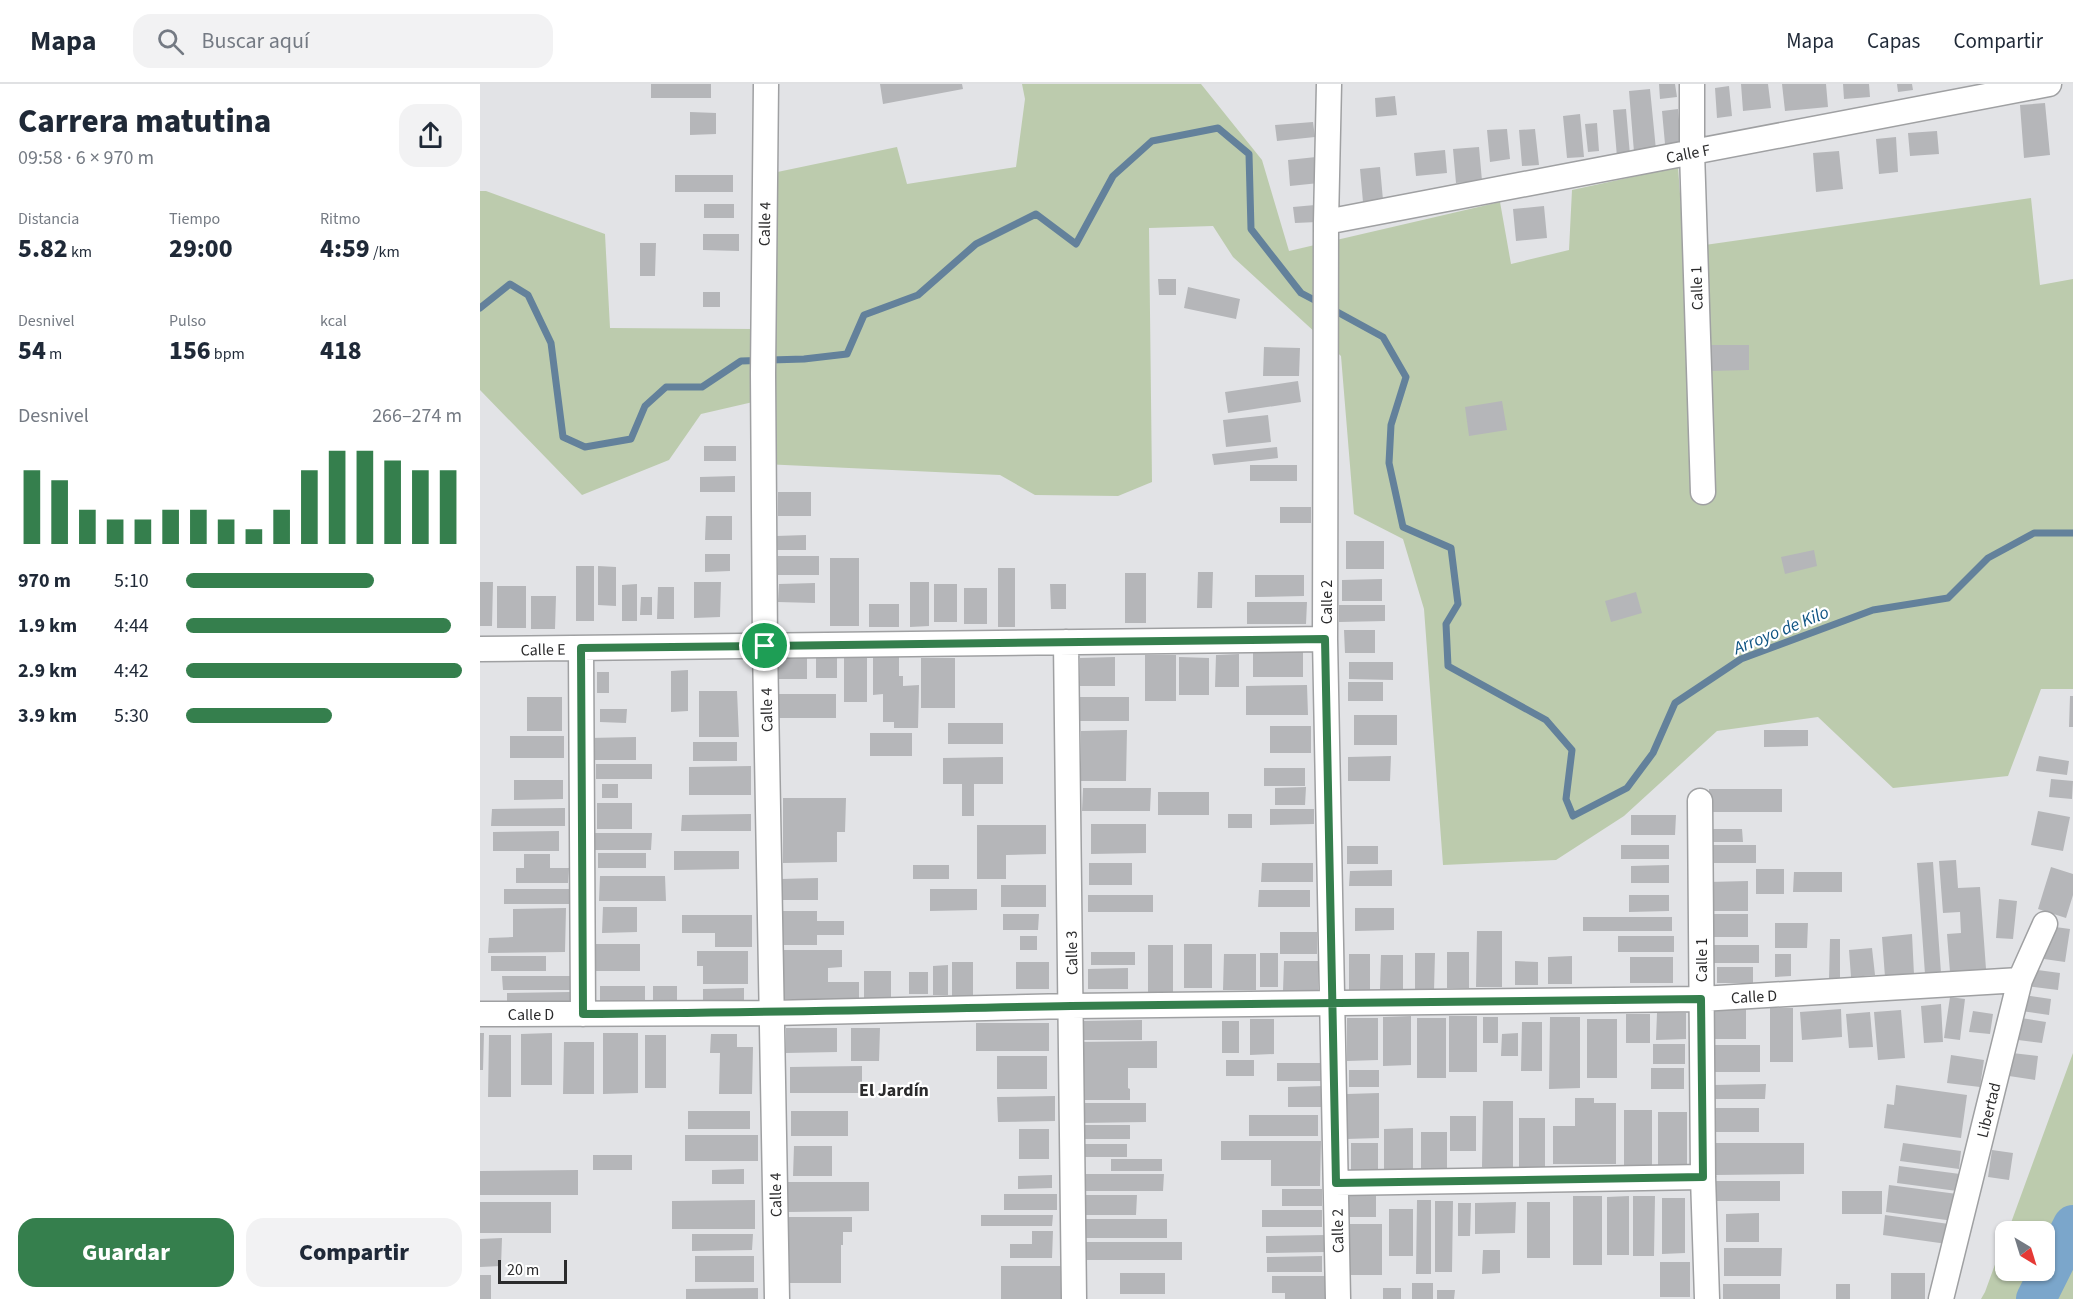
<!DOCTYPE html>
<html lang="es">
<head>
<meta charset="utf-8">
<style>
	body { margin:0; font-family:"Source Sans 3",sans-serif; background:#f2f2f3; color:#1f2937; height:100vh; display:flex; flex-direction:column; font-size:22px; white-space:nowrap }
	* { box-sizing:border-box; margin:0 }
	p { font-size:20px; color:#747a83 }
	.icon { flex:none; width:33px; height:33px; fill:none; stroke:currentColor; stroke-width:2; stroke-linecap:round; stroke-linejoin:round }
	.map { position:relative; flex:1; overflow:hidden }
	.panel { display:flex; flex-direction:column; background:#fff; width:480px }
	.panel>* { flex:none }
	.needle { width:39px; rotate:142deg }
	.controls { position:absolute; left:1515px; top:1137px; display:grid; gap:12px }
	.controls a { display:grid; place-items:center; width:60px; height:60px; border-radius:12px; background:#fff; box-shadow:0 2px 4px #0004; font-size:30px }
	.scale { position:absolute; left:18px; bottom:15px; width:69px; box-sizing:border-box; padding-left:6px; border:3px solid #2b2b2c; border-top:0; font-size:16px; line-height:21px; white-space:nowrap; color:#2b2b2c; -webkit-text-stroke:4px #fff; paint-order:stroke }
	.pin { position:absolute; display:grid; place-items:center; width:51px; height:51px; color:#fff; margin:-26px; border:3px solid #fff; border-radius:50%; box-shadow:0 2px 6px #0007 }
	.round { display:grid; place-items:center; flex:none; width:63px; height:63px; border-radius:18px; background:#f2f2f3 }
	.head { display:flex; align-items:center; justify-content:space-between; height:102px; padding:0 18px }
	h1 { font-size:33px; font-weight:800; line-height:45px }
	.metrics { display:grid; grid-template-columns:repeat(3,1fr); gap:9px; height:102px; padding:6px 18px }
	.metrics div { display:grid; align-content:center }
	.metrics b { font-size:26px; font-weight:800 }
	.metrics small { font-size:16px; font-weight:400 }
	.metrics p { font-size:16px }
	.chart { height:168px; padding:12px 18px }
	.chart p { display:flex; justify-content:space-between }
	.chart svg { width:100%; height:108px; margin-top:6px; stroke:#357f4d; stroke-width:6 }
	.button { display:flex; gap:12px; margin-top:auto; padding:12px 18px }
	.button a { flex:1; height:69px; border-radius:18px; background:#357f4d; color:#fff; font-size:24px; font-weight:800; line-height:69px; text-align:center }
	.button a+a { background:#f2f2f3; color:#1f2937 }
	ul { padding:0 18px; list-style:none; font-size:20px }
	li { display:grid; grid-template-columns:96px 72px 1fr; align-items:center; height:45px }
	li i { height:15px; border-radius:8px; background:#357f4d }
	header { display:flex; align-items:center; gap:36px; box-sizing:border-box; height:84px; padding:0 30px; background:#fff; border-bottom:2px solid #e0e1e3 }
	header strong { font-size:28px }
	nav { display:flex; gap:33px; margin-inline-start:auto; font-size:21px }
	.search { width:420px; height:54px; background:#f2f2f3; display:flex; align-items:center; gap:15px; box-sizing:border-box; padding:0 21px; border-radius:18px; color:#747a83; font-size:22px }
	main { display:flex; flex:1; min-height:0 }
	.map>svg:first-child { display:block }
</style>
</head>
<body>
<header>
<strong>Mapa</strong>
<div class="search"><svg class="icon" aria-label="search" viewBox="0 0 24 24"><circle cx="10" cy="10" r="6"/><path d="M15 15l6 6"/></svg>Buscar aquí</div>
<nav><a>Mapa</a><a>Capas</a><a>Compartir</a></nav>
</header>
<main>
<section class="panel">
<div class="head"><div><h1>Carrera matutina</h1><p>09:58 · 6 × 970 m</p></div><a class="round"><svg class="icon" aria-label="share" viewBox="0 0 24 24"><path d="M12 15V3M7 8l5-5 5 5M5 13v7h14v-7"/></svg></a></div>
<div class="metrics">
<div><p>Distancia</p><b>5.82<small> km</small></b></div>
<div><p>Tiempo</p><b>29:00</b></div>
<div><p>Ritmo</p><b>4:59<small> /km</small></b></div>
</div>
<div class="metrics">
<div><p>Desnivel</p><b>54<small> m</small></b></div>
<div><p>Pulso</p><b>156<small> bpm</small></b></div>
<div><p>kcal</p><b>418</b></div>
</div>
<div class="chart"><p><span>Desnivel</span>266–274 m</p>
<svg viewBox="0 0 160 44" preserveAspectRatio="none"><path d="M5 44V14M15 44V18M25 44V30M35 44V34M45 44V34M55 44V30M65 44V30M75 44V34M85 44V38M95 44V30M105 44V14M115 44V6M125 44V6M135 44V10M145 44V14M155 44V14"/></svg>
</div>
<ul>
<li><b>970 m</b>5:10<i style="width:68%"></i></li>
<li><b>1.9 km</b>4:44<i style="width:96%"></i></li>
<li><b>2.9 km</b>4:42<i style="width:100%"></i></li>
<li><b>3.9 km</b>5:30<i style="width:53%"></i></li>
</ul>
<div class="button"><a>Guardar</a><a>Compartir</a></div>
</section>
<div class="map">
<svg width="1593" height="1215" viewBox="0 0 1593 1215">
	<rect width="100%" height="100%" fill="#e2e3e6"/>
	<path fill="#bccbad" d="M542,0H721L782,76L809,167L1020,118L1031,180L1089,166L1092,106L1198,83L1204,164L1551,114L1560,201L1593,195V605H1561L1528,692L1413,704L1338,633L1237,647L1144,732L1076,776L963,781L944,525L923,455L874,430L861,272L753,173L733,142L669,144L672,398L638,412L555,411L520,391L283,380L273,318L221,330L189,376L102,411L0,306V107H6L125,150L130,244L273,245L283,91L417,63L427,100L536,83L545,15Z
		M1593,969V1215H1501L1505,1208L1525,1153L1526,1186H1564V1148L1528,1147Z"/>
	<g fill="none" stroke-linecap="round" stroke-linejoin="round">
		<path stroke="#63819b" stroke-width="7" d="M0,224L30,200L48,211L71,259L83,353L105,363L151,355L165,322L186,303H222L261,277L324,275L367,270L384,231L438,211L496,160L556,130L596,160L633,92L672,57L738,44L769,70L771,145L821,209L840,219
			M850,224L903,253L926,293L911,341L909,379L923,443L971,464L978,520L966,540L968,582L1066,636L1092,666L1086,715L1093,732L1147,704L1173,669L1195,619L1261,575L1393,526L1468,514L1508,474L1554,449H1593"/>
		<path stroke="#7ba6cb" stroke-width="40" d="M1556,1215L1593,1141"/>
	</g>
	<path fill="#b5b6b9" d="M171,0H231V14H171Z
		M400,0H482L483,5L403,20Z
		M1179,0H1195L1197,13L1180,15Z
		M1261,0H1288L1291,24L1263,27Z
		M1302,0H1346L1348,23L1305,27Z
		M1363,0H1389L1390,13L1364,15Z
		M1417,0H1432L1433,6L1418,8Z
		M1249,2L1252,32L1237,34L1235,4Z
		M1170,5L1176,66L1154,68L1149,7Z
		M915,12L917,31L896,33L895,14Z
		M1565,19L1570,71L1544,74L1540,21Z
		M1146,25L1150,71L1137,73L1133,26Z
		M1198,25L1201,58L1185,60L1182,27Z
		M210,28L236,29V50L210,51Z
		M1100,30L1104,73L1087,74L1083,32Z
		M833,38L835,53L797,57L795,41Z
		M1117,39L1119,67L1108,68L1105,40Z
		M1027,45L1030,75L1010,78L1007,46Z
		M1055,45L1059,81L1042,82L1039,46Z
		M1457,47L1459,70L1430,72L1428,49Z
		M1416,53L1418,88L1399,90L1396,55Z
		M999,63L1002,97L976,99L973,65Z
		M965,66L967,89L936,92L934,69Z
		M1359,67L1363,105L1336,108L1333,69Z
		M836,73L839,99L810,102L808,76Z
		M900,83L903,116L883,118L880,85Z
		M195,91H253V108H195Z
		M224,120H254V134H224Z
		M835,121L837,138L815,139L813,123Z
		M1064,122L1067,154L1036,157L1033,125Z
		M223,150H259V167L223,166Z
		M160,159H176L175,192H160Z
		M678,195H696V211H679Z
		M708,203L760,215L756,235L704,224Z
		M223,208H240V223H223Z
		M1230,261H1269V286L1230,287Z
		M784,263L820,264L819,292H783Z
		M818,297L821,318L748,329L745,308Z
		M1022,317L1027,346L989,352L985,323Z
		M788,331L791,358L746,363L743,336Z
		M224,362H256V377H224Z
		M797,363L798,374L734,381L732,370Z
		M770,381H817V397H770Z
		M255,392V408H220V393Z
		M298,408H331V432H298Z
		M800,423H831V439H800Z
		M226,432H252V456H225Z
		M326,451V466H295L296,452Z
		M866,457H904V485H866Z
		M1334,466L1337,482L1305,490L1301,473Z
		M225,470H250V487L225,488Z
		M298,472H339V491H298Z
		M350,474H379V542H350Z
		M96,482H114V537H96Z
		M118,482L136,483V522L118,521Z
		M518,484H535V543H518Z
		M718,488H733L732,524H717Z
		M645,489H666V539H645Z
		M775,491H824V512L775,513Z
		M902,495V517H862V496Z
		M0,498H13L12,542H0Z
		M214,498H241L240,533L214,534Z
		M430,498H449V542L430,543Z
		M335,499V519L298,518L299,500Z
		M157,500V537H142V501Z
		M454,500H477V538H454Z
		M570,500H586V525H571Z
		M17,502H46V544H17Z
		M178,503H194V535H177Z
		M484,504H507V540H484Z
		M1156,508L1162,529L1131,538L1125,517Z
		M51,512H76L75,545H51Z
		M161,513H172V531H160Z
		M767,518H827L826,540H767Z
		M389,520H419V543H389Z
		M859,521H905V537L859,538Z
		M864,546H895V569H865Z
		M327,567V595H297L298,568Z
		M364,568H387V618H364Z
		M823,568V593H773V569Z
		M336,570H357V594H336Z
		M759,570V603H735L736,571Z
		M419,571V592H423V602L439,601L438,644H414V638H403V610L393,611V572Z
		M665,571H696V617H665Z
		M635,573V602H600V574Z
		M699,573L729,574V611H699Z
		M441,574H475V624H441Z
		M869,578H913V596L869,595Z
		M208,586V627L191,628V587Z
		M117,588H129V609H117Z
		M868,598H903V617H868Z
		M827,601L828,631H766V602Z
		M219,607H257L259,653H219Z
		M296,610H356V634H296Z
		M1590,612H1593V643H1589Z
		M47,613H82V647H47Z
		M595,613H649V637H595Z
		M120,625H147L146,639L120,638Z
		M874,631H917V661H874Z
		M468,639H523V660H468Z
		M790,642H831V669H790Z
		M647,646L646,697H601V647Z
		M1284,646H1328V662L1284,663Z
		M390,649H432V672H390Z
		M30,652H84V674H30Z
		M156,653V676H109V654Z
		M213,658H257V677H213Z
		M911,672L910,697H868V673Z
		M1559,672L1589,677L1587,691L1556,687Z
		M523,673V700H494V732H482V700H463V674Z
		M116,680H172V695H116Z
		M271,682V711H209V683Z
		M784,684H825V702H784Z
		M1571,695L1593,697L1592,715L1569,713Z
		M34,696H83V715L34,716Z
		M122,700H138V714H122Z
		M826,703L825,721H795V704Z
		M603,704H671L670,727H602Z
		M1229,705H1302V728H1229Z
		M678,708H729V731H678Z
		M303,714H366L365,748H357V778L303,779Z
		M117,719H152V745H117Z
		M85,724V742H11L12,725Z
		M790,725H834V740L790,741Z
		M1558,727L1590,733L1583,767L1551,761Z
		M271,730V747H201L202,731Z
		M748,730H772V744H748Z
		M1151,731H1196L1195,751H1151Z
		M611,740H666V769L611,770Z
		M497,741H566V770L526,771V795H497Z
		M1228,745H1262L1263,758H1227Z
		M79,747V767H13V748Z
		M114,749H172L171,766H114Z
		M1141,761H1189V775H1141Z
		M1227,761H1276V779H1227Z
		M867,762H898V780H867Z
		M194,767H259V785L194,786Z
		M118,769H166V784H118Z
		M44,770H70V784H89L88,799H36V784H44Z
		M1476,776L1478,804L1500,803L1506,885L1470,888L1467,850L1481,849L1480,828L1463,829L1459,777Z
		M1453,778L1461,889L1445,890L1437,779Z
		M609,779H652V801H609Z
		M782,779H833V798H781Z
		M433,781H469V795H433Z
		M1189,781V799H1151V782Z
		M1571,783L1593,790V811L1586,834L1558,825Z
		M1276,785H1304V810H1276Z
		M912,786V802H869L870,787Z
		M1314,788H1362V808H1313Z
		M120,792H185L186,817H119Z
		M338,794V816H301V795Z
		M1268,797V827H1228V798Z
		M521,801H566V823H521Z
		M24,805H90L89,820H24Z
		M450,805H497V826L450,827Z
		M779,806H830V823H778Z
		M608,811H673V828H608Z
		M1149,811H1189V827L1149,828Z
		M1519,815L1537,817L1533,855L1516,854Z
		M123,823H157V848L122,849Z
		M86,824L85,868L8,869L9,854L33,853V825Z
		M875,824H914V846L875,847Z
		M303,827H337V837H364V851H337V861H303Z
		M523,830H559L558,846H523Z
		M1230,830H1268V853H1230Z
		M202,831H272V863H235V849H202Z
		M1103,833H1192V847H1103Z
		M1295,839H1328L1327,864H1295Z
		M1568,842L1590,845L1585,878L1564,875Z
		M997,847H1022V903H996Z
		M800,848H837V870H800Z
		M1432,850L1434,891L1405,893L1402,853Z
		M540,852H557V866H540Z
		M1138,852H1194V868H1138Z
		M1350,855H1360V896H1349Z
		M116,860H160V887H116Z
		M704,860H732V904H704Z
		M668,861H693V912H668Z
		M1232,861H1279V879H1232Z
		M1392,864L1395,891L1371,893L1369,866Z
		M301,866H362V883L348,884V898H379V916L301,915Z
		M217,867H268V900H223V882H217Z
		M611,868H655V881H611Z
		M967,868H989V904H967Z
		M780,869H798V903H780Z
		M935,869H955L954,907H935Z
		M744,870H776V906H743Z
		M869,870H890V909H869Z
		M1295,870H1311V892L1295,893Z
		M901,871H923V905H900Z
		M11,872H66V887H11Z
		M1092,872V900H1068V873Z
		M1150,873H1193V899H1150Z
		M804,877H838V907H803Z
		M1035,877L1058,878V901H1035Z
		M472,878H493V913H472Z
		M536,878H569V905H536Z
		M468,881V911H453V882Z
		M1237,883H1273V899H1237Z
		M648,884V905H608V885Z
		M1550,885L1580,889L1578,906L1547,902Z
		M384,887H411V914H384Z
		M429,888H448V910H429Z
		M22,892H91V906H23Z
		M120,902H165V921H120Z
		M173,902H197V919H173Z
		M264,904V918L223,919V905Z
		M90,908V922L27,923V909Z
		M1543,911L1571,915L1569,931L1541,927Z
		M1470,913L1485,915L1480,956L1464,954Z
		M1461,920L1463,958L1444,959L1441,922Z
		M1290,924H1313V978H1290Z
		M1233,925H1266V955H1233Z
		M1361,925L1362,953L1322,956L1320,928Z
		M1421,926L1425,974L1398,976L1394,928Z
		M1493,927L1513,930L1510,950L1489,948Z
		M1390,928L1393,963L1369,964L1366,930Z
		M1177,929H1206V955L1176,956Z
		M1146,930H1170V959H1146Z
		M931,932V981L903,982V933Z
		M969,932H997V988H969Z
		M1003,933H1018V959H1003Z
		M1070,933H1100V1004L1069,1005Z
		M867,934H898V976L867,977Z
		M937,934H966V994H937Z
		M1541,934L1566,938L1562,959L1538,956Z
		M770,935H794V970L770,971Z
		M1107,935H1137V994H1107Z
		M662,936V956H599V937Z
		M742,937H759V969H742Z
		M1042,938H1062V987H1041Z
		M496,939H569V967H496Z
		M306,944H357V968L306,969Z
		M371,944H400L399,977H371Z
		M0,949H4L3,986H0Z
		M72,949V1001H41V950Z
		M123,949H158V1009L123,1010Z
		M1038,949V972H1021L1022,950Z
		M231,950H257V963H273L272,1010H239L240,969H230Z
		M9,951H31V1013H8Z
		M165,951H186V1004H165Z
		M677,957V984H648V1004L650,1005V1016H597L598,958Z
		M84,958H114V1010H83Z
		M1173,960H1205V980H1173Z
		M1229,961H1280V988H1229Z
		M1532,969L1558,972L1555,996L1529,992Z
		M1471,971L1504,976L1500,1003L1467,999Z
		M517,972H567V1005H517Z
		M746,976H774V992H746Z
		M797,979H842V997H797Z
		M382,982V1009H310V983Z
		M1171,984H1204V1005H1171Z
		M869,986H899V1003H869Z
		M1286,1000L1285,1015H1233V1001Z
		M1416,1001L1487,1011L1481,1054L1404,1044L1407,1020L1414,1021Z
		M845,1002V1023H808V1003Z
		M899,1009V1054L866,1055L867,1010Z
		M575,1012V1037L518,1038L517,1013Z
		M1095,1014H1114V1019H1136V1080H1073V1042H1095Z
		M1003,1017H1033V1083H1002Z
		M601,1019H666V1038L600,1039Z
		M1230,1024H1279V1048H1230Z
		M1144,1026H1172V1081H1144Z
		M208,1027H270V1045H208Z
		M311,1027H368V1052H311Z
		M1178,1028H1207V1082L1178,1081Z
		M769,1031H838V1052H769Z
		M970,1032H996V1067H970Z
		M1039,1034H1065V1083H1039Z
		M600,1041H650V1055H600Z
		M933,1044V1086H904V1045Z
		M539,1045H569V1075H539Z
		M941,1048H967V1087H941Z
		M205,1051H278V1077H205Z
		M741,1057H841L840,1102H791V1076H741Z
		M871,1059H898V1090H871Z
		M1235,1059H1324V1090L1235,1091Z
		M1423,1059L1481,1067L1479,1085L1420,1077Z
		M601,1060H647V1073H601Z
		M314,1062H352V1092H313Z
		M1512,1066L1533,1069L1529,1096L1508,1093Z
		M113,1071H152V1086H113Z
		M631,1075H682V1087H631Z
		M1419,1082L1480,1090L1477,1107L1417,1099Z
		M264,1085V1100H232V1086Z
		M98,1086V1111H0V1087Z
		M602,1090H684L683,1107H602Z
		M572,1091V1104L538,1105V1092Z
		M1233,1097H1300V1117H1232Z
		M308,1098H389V1127L308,1128Z
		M1409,1101L1477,1110L1474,1137L1406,1128Z
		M802,1105H842V1122H802Z
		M1362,1107H1402V1130H1362Z
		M524,1110H577V1126H524Z
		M605,1111H657L656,1131H604Z
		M868,1112H896V1133H868Z
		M1093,1112H1122V1181H1093Z
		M1149,1112V1171H1127V1113Z
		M1153,1112H1175L1174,1172H1153Z
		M1182,1114H1205V1169L1182,1170Z
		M275,1116V1145H192V1117Z
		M937,1116H951V1190H936Z
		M955,1117H973L972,1188H955Z
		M0,1118H71V1149H0Z
		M1036,1118L1035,1149L995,1150V1119Z
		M1047,1118H1070V1174H1047Z
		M978,1119H991L990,1152H978Z
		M909,1125H933V1172H909Z
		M782,1126H842V1143H782Z
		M1279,1129V1158H1246V1130Z
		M501,1131H573L572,1142H501Z
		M1405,1131L1469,1140L1467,1160L1403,1151Z
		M307,1133H372V1148H363V1161H361V1199H305Z
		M605,1135H687V1154H604Z
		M867,1140H902V1191H867Z
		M552,1147H573L572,1174H530V1160H552Z
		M212,1150H273L272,1166L212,1167Z
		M845,1151V1168L786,1169V1152Z
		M22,1154L21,1182L0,1183V1155Z
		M604,1158H702V1176H604Z
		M1244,1164H1302L1301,1192H1244Z
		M1003,1166H1020V1189L1002,1190Z
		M215,1172H274V1198H215Z
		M842,1172V1188H787V1173Z
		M1180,1178H1210V1213H1180Z
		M521,1182H581V1215H521Z
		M640,1189H685V1210H640Z
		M1411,1189H1445V1215H1411Z
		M0,1191H11V1215H0Z
		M792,1192H847V1215H805V1209H792Z
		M932,1199H953V1215H932Z
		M1243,1200H1300V1215H1243Z
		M1356,1200H1370V1215H1356Z
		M278,1204V1215H206V1205Z
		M903,1204H921V1215H903Z
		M957,1206H975L974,1215H957Z"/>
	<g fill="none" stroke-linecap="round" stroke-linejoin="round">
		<g stroke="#9fa0a2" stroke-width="27">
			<path id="minor" d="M286,0L283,290L285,562L297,1215
				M849,0L846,138L845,555L858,1215
				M1212,0V68L1223,408
				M846,138L1569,0
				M586,558L594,1215
				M101,564L103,930
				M0,565L845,555
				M1220,717L1223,1093L1227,1215
				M0,930L292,929L591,922L1221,915L1540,896
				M856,1099L1223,1093
				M1461,1215L1540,896L1565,840"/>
		</g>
		<use href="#minor" stroke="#fff" stroke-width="24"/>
	</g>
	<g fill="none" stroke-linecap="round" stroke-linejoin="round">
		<g stroke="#fff" stroke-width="12">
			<path id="route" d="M285,562L101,564L103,930C266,929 428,925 591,922C801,919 1011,918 1221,915L1223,1093L856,1099L845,555L285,562"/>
		</g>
		<use href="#route" stroke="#357f4d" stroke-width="8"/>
	</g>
	<g text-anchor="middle" stroke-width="4.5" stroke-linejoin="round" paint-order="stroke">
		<g font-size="16" fill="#2b2b2c" stroke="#fff">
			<text transform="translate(1208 69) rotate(-11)" y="6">Calle F</text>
			<text transform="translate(284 140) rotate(-89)" y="6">Calle 4</text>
			<text transform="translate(1216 204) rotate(-92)" y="6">Calle 1</text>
			<text transform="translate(846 518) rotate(-90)" y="6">Calle 2</text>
			<text transform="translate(63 565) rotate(-1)" y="6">Calle E</text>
			<text transform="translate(286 626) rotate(-91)" y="6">Calle 4</text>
			<text transform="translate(591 869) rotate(-91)" y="6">Calle 3</text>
			<text transform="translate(1221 876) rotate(-90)" y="6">Calle 1</text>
			<text transform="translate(1274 912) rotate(-3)" y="6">Calle D</text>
			<text x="51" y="936">Calle D</text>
			<text transform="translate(1508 1026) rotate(-76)" y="6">Libertad</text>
			<text transform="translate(295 1111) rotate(-91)" y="6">Calle 4</text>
			<text transform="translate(857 1147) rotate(-91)" y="6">Calle 2</text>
		</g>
		<g font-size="18" font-style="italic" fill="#0f5483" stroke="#fff">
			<text transform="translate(1301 546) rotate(-22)" y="6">Arroyo de Kilo</text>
		</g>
		<g font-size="18" font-weight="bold" fill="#2b2b2c" stroke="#fff">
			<text x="414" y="1012">El Jardín</text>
		</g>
	</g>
</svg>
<div class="controls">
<a><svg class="needle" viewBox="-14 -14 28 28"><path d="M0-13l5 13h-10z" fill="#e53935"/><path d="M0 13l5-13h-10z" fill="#747a83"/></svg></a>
</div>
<div class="scale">20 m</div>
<div class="pin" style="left:285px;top:562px;background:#1e9e55"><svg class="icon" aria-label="arrive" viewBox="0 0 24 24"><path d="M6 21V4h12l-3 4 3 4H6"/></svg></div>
</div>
</main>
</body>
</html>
